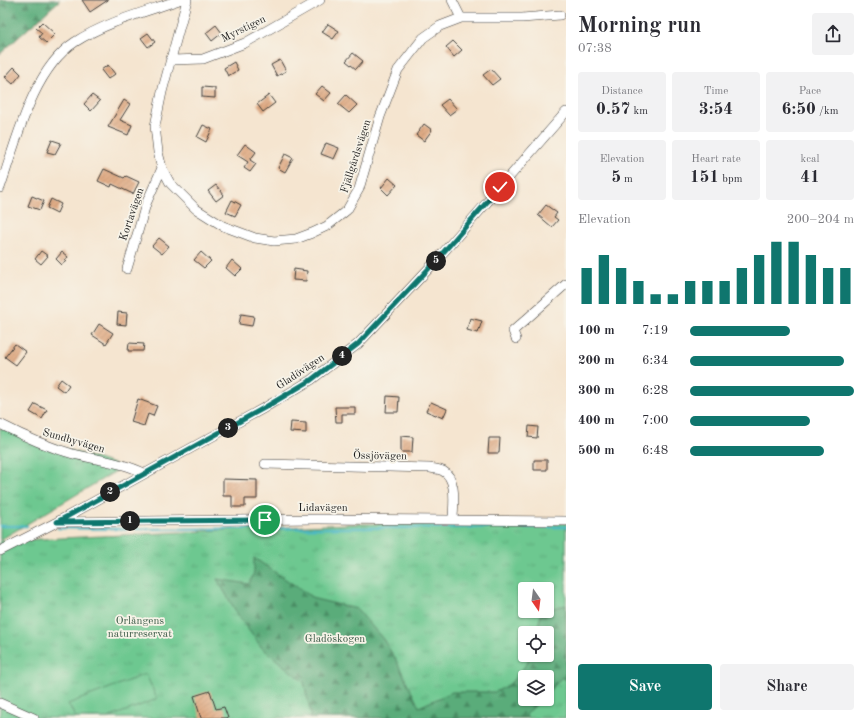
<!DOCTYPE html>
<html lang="en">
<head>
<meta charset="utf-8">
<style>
	body { margin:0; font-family:"Old Standard TT",serif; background:#f2f2f3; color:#2b2b33; height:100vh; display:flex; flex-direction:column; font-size:15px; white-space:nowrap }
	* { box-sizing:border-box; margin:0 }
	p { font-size:13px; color:#7c7c81 }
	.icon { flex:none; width:22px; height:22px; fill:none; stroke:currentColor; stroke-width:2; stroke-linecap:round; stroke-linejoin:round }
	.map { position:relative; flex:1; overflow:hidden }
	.details { display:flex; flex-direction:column; background:#fff; width:300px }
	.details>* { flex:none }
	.needle { width:26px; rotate:166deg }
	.tools { position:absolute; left:518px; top:582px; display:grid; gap:8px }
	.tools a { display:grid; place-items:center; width:36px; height:36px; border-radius:4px; background:#fff; box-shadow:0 1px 3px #0004; font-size:20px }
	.pin { position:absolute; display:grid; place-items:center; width:34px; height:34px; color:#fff; margin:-17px; border:2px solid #fff; border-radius:50%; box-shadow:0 1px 4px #0007 }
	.km { position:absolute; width:20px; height:20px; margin:-10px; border-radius:50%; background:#222; color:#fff; font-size:11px; line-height:20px; text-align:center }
	.round { display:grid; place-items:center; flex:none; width:42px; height:42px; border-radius:4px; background:#f2f2f3 }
	.head { display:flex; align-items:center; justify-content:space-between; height:68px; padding:0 12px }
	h1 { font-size:22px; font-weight:800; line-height:30px }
	.figures { display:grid; grid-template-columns:repeat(3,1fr); gap:6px; height:68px; padding:4px 12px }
	.figures div { display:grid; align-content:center; border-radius:4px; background:#f2f2f3; text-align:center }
	.figures b { font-size:17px; font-weight:800 }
	.figures small { font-size:11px; font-weight:400 }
	.figures p { font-size:11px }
	.chart { height:112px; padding:8px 12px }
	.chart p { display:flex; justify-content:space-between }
	.chart svg { width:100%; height:72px; margin-top:4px; stroke:#0f766e; stroke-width:6 }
	.primary-button { display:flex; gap:8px; margin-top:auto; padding:8px 12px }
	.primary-button a { flex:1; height:46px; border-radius:4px; background:#0f766e; color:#fff; font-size:16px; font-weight:800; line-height:46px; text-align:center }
	.primary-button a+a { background:#f2f2f3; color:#2b2b33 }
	ul { padding:0 12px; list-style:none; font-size:13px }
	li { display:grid; grid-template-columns:64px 48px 1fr; align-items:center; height:30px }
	li i { height:10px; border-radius:5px; background:#0f766e }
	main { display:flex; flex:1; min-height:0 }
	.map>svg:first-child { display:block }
</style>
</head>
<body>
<main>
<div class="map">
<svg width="566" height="718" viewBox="0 0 566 718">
	<defs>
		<pattern id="grass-tufts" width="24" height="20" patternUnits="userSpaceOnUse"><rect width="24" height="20" fill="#6dc890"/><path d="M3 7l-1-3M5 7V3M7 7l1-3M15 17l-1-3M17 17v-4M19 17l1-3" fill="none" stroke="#5eab7c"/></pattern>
		<pattern id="forest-firs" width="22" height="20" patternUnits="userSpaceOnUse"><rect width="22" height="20" fill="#5aac7a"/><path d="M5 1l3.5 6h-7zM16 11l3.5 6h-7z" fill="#4a8b63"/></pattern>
		<pattern id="building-hatch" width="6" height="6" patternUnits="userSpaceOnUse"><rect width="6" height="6" fill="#e0ac85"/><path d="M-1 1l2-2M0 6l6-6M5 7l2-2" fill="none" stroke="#c09372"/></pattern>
	</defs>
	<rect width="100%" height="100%" fill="#f7f3e8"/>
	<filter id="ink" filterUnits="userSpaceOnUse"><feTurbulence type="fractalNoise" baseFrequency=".025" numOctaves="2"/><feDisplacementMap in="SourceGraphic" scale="8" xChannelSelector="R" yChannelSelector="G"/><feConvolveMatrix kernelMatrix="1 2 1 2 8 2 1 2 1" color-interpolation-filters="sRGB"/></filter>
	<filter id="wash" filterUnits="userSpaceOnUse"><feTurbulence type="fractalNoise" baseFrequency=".012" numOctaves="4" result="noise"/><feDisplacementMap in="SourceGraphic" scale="16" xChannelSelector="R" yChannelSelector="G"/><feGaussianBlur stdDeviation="0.9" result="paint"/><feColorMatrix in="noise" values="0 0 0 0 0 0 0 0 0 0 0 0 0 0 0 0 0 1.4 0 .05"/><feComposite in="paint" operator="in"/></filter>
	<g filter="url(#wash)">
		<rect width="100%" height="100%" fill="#f5e5d0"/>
		<path fill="url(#grass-tufts)" stroke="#447256" fill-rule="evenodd" d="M0,428L123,467L0,540Z
			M566,523V718H0V541L348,524ZM525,589H547V611H525ZM525,633H547V655H525ZM525,677H547V699H525Z"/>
		<path fill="url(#forest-firs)" stroke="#3b644b" d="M0,0H60L0,54Z
			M254,558L315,599L357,609L383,639L395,658L419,707L452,692H495L509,685L528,662L530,655H547V633H536L542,611L566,605V680L562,677L547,693V677H525V699H541L526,715L527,718H309L311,715L304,682L262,648L241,620L217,579L249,584L254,573Z"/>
		<path fill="#6dc890" stroke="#447256" d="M146,674L157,699L108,718H76L68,704Z"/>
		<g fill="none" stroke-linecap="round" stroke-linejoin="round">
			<path stroke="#4ab7c5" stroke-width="2.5" d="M0,526H27
				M58,528L126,529
				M136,529L566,527"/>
		</g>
		<g id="blocks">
			<path fill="url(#building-hatch)" d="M82,0H108L90,12Z
				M42,22L55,34L46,43L39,37L42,33L36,28Z
				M328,24L339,31L333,39L322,32Z
				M216,25L222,33L212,41L206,33Z
				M148,33L155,42L148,47L141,38Z
				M453,41L462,50L454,57L446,47Z
				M353,53L363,61L356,69L346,61Z
				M280,60L286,71L277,76L271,65Z
				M234,62L238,70L228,76L224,68Z
				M108,65L115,74L108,79L101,70Z
				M14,67L21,74L13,84L5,77Z
				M491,69L500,79L492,85L483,75Z
				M322,86L331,93L324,101L315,94Z
				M202,87L215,88V98L202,97Z
				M92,95L100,101L91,111L84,104Z
				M269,95L275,103L263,112L257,104Z
				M346,95L357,105L349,113L338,104Z
				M448,99L457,109L449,115L440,105Z
				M124,100L130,104L120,120L132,125L128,135L108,127Z
				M424,124L432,130L424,141L416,135Z
				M203,125L212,129L206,142L197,137Z
				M52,140L61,143L55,154L47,152Z
				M326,143L339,148L334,159L321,154Z
				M245,144L256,152L250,160L256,164L250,172L244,168L248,162L237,155Z
				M285,154L293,158L285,172L278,168Z
				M104,169L124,178L126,176L139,182L133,194L112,184L111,187L98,181Z
				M389,178L397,185L388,195L381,188Z
				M216,185L224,195L216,201L208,191Z
				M32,196L44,201L40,210L28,206Z
				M51,199L61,204L57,213L47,208Z
				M232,200L241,205L235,216L226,212Z
				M546,205L557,213L554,217L558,220L552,227L538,215Z
				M159,238L169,246L162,254L152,246Z
				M41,251L48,256L41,264L35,259Z
				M62,252L68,257L62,265L56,259Z
				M201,252L211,261L204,268L194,260Z
				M232,260L242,269L235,276L226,268Z
				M294,269L307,271L306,281L293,280Z
				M118,312L127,313L126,325L117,324Z
				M241,314L254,316L252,326L239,324Z
				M470,318L482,321L478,333L467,330Z
				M99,324L113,333L106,344L92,335Z
				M129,343L144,344L143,351H128Z
				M15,344L26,352L16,365L5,357Z
				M61,379L69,385L64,392L56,386Z
				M387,396L399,397L398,412H386Z
				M138,399L157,406L153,416L148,414L144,426L131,422Z
				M431,402L447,409L443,418L426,411Z
				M35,404L47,410L42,419L30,412Z
				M335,407H355V414H342V422H336Z
				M291,422L306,423V433L290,432Z
				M529,426L538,427L537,438L528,437Z
				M401,436L413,437L412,452H401Z
				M489,438H500L499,453H488Z
				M534,460H547V470H534Z
				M223,479L257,480V499H245V507H232V496H223Z
				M210,691L216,709L224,707L228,718H201L194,696Z"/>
		</g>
	</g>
	<g filter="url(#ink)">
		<use href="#blocks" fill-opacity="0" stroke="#3d3a37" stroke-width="1"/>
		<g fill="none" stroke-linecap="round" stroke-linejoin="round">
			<g stroke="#3d3a37" stroke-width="10">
				<path id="minor" d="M187,0L162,92L155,126L158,152L162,168L170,183L196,209L223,226L255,238L274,241L296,239L312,233L327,226L347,210L359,189L380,117L398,70L423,38L440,26L461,18H522L560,15
					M452,0L461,18
					M172,60L203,59L245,43L320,0
					M0,188C16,143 32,70 75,42C106,22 145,12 179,0
					M127,269L146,204L162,168
					M516,339L513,331L566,284
					M0,424C23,436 48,447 73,454C97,460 122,462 144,473
					M265,464L430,468C434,469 439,469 443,471C458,479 453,506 453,520
					M58,522L317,519L566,521
					M0,551L57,522L264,408L311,380L358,344L434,263L566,112
					M0,703L34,718"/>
			</g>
			<use href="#minor" stroke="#fff" stroke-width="9"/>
		</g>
	</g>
	<g fill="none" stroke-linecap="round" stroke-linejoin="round" filter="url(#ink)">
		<g stroke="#fff" stroke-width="8">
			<path id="route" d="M265,520L57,522L264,408L311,380L358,344L434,263L500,187"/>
		</g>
		<use href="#route" stroke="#0f766e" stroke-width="5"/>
	</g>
	<g text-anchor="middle" stroke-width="3.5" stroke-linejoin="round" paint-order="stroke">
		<g font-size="11" fill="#1c1c1c" stroke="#f7f3e8">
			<text transform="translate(243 28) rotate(-26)" y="4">Myrstigen</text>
			<text transform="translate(355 156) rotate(-72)" y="4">Fjällgårdsvägen</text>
			<text transform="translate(131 214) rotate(-71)" y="4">Kortavägen</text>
			<text transform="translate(300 371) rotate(-34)" y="4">Gladövägen</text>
			<text transform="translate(74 440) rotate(16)" y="4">Sundbyvägen</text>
			<text transform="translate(380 455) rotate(1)" y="4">Össjövägen</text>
			<text x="323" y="511">Lidavägen</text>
		</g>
		<g font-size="11" fill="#385845" stroke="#f7f3e8">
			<text x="140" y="624">Orlångens<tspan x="140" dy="13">naturreservat</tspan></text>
			<text x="335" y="642">Gladöskogen</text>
		</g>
	</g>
</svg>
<div class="tools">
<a><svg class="needle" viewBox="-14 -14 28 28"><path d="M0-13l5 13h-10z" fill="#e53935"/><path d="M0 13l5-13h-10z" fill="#7c7c81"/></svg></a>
<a><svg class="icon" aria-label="locate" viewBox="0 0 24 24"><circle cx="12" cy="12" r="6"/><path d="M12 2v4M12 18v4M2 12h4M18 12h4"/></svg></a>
<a><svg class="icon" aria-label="layers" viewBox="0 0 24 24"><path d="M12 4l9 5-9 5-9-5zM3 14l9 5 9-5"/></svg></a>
</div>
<div class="pin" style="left:265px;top:520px;background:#1e9e55"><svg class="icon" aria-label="arrive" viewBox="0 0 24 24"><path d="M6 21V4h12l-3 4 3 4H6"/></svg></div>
<div class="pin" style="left:500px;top:187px;background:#d93025"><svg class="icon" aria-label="check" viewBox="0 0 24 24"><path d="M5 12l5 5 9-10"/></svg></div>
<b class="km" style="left:130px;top:521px">1</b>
<b class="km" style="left:110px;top:492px">2</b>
<b class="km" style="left:228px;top:428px">3</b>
<b class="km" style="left:342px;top:356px">4</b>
<b class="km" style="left:436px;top:261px">5</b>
</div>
<section class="details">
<div class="head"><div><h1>Morning run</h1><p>07:38</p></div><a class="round"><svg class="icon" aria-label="share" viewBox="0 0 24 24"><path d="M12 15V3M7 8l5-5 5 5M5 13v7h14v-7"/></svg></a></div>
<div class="figures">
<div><p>Distance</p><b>0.57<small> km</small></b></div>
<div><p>Time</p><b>3:54</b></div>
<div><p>Pace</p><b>6:50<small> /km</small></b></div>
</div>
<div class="figures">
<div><p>Elevation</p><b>5<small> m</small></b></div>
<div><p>Heart rate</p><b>151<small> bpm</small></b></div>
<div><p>kcal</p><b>41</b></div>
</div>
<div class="chart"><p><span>Elevation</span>200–204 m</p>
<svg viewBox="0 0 160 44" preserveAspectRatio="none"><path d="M5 44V22M15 44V14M25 44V22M35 44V30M45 44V38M55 44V38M65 44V30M75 44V30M85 44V30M95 44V22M105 44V14M115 44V6M125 44V6M135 44V14M145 44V22M155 44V22"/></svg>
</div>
<ul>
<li><b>100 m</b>7:19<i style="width:61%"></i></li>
<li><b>200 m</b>6:34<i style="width:94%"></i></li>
<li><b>300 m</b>6:28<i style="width:100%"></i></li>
<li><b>400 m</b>7:00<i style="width:73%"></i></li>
<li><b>500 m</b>6:48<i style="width:82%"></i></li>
</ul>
<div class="primary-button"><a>Save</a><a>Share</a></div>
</section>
</main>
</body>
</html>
